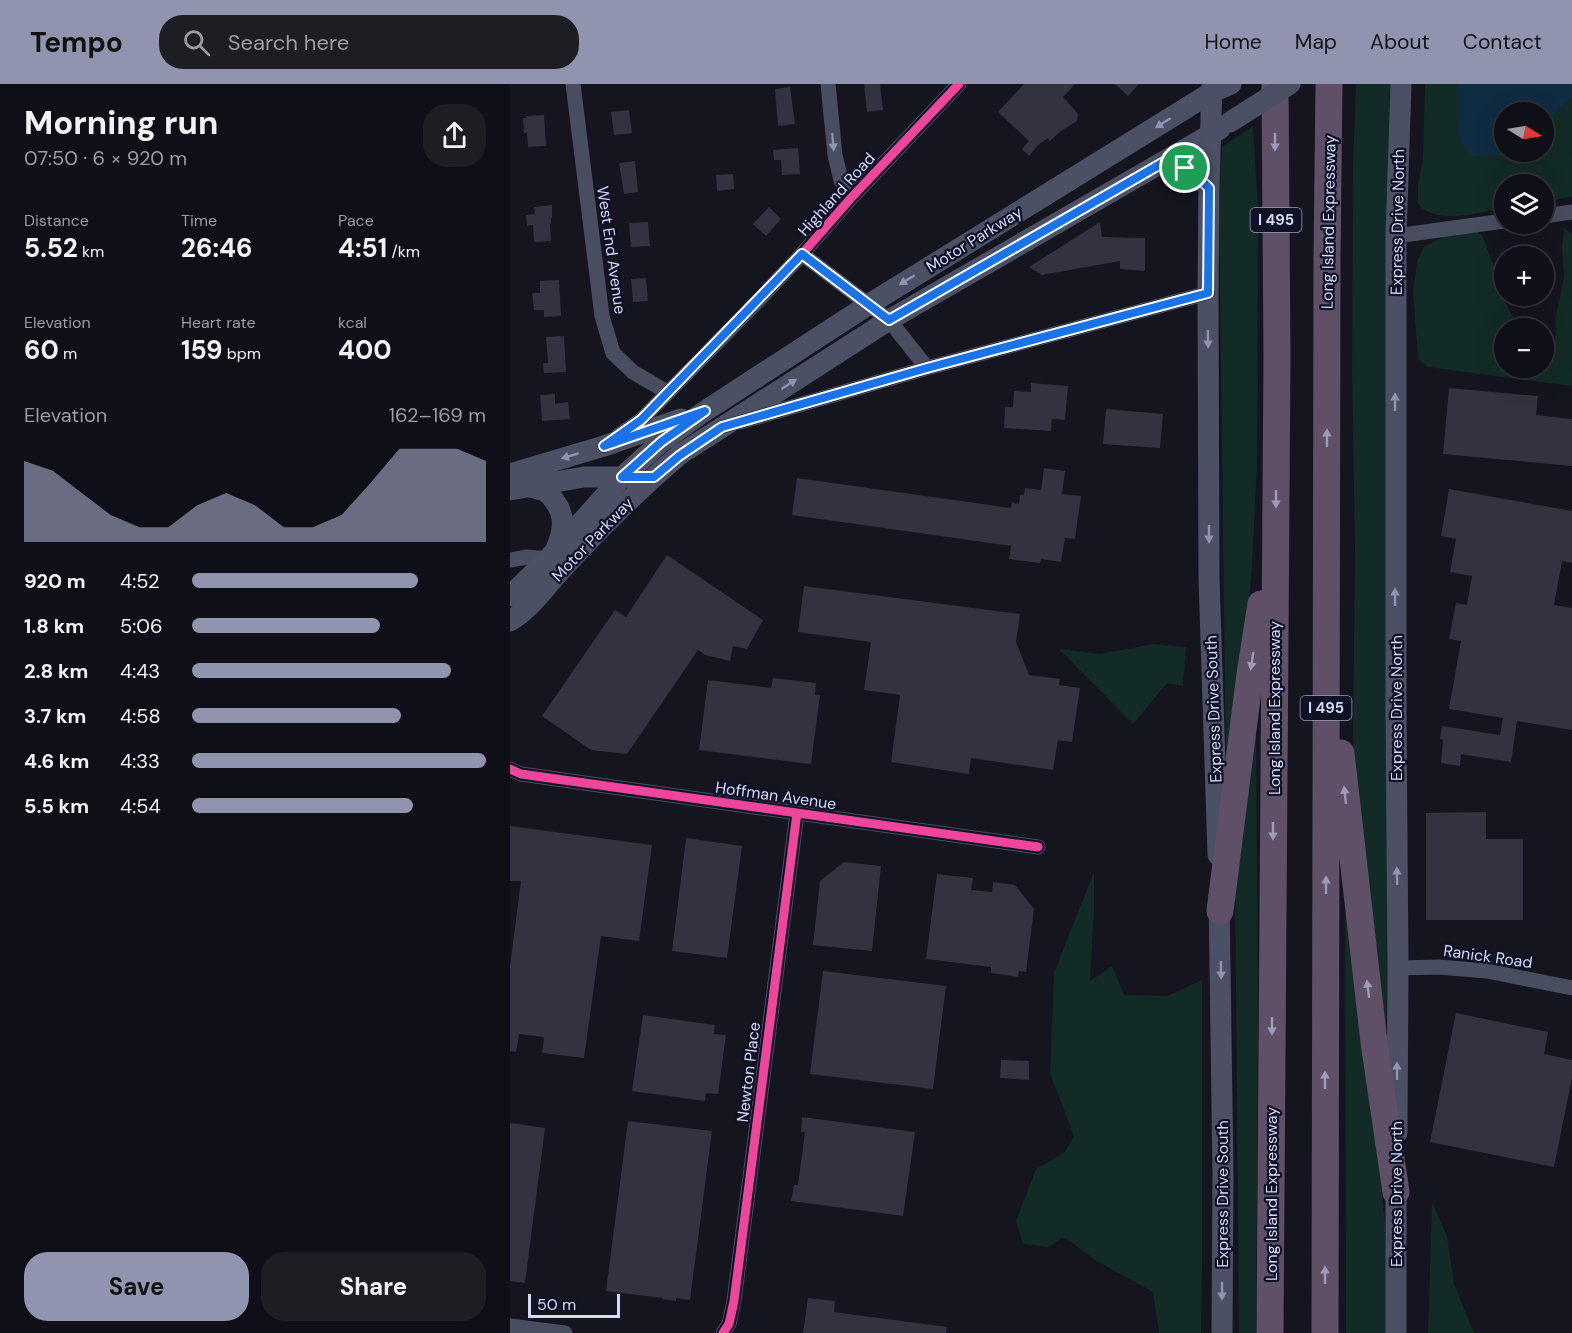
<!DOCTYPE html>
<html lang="en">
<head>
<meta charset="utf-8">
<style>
	body { margin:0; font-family:"DM Sans",sans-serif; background:#1d1e24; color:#f1f3f6; height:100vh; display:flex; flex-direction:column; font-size:22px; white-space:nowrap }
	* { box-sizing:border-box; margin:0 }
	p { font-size:20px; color:#9b9da1 }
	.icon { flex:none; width:33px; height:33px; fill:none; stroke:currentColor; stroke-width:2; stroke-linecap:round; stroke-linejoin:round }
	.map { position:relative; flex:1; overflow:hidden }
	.panel { display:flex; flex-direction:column; background:#0f1017; width:510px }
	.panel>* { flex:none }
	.needle { width:39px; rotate:101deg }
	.tools { position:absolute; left:984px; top:18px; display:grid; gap:12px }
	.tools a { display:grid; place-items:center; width:60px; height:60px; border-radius:50%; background:#0f1017; box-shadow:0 6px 24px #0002,0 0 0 2px #2f3036; font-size:30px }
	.scale { position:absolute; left:18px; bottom:15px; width:92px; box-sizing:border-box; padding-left:6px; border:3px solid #d4d9fd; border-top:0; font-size:16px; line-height:21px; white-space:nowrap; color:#d4d9fd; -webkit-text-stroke:4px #0f1124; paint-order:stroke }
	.pin { position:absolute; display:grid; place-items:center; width:51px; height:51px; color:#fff; margin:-26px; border:3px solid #fff; border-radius:50%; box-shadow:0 2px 6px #0007 }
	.round { display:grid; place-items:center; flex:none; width:63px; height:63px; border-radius:24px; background:#1d1e24 }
	.head { display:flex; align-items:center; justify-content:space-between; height:102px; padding:0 24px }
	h1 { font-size:33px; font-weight:700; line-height:45px }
	.stats { display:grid; grid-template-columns:repeat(3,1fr); gap:9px; height:102px; padding:6px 24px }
	.stats div { display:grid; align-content:center }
	.stats b { font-size:26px; font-weight:700 }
	.stats small { font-size:16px; font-weight:400 }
	.stats p { font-size:16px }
	.chart { height:168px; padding:12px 24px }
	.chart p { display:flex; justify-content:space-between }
	.chart svg { width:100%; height:108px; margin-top:6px; fill:#9194af; opacity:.7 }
	.primary-button { display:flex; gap:12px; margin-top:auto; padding:12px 24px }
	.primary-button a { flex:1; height:69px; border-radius:24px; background:#9194af; color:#111; font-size:24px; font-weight:700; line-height:69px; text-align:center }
	.primary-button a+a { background:#1d1e24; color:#f1f3f6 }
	ul { padding:0 24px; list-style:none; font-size:20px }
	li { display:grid; grid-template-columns:96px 72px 1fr; align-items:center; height:45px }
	li i { height:15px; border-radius:8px; background:#9194af }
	header { display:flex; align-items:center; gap:36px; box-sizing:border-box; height:84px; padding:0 30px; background:#9194af; color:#111 }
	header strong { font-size:28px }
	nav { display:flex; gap:33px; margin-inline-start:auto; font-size:21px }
	.search { width:420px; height:54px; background:#1d1e24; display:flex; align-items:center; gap:15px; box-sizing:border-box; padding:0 21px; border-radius:24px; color:#9b9da1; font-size:22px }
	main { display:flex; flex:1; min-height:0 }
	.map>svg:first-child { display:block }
</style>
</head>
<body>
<header>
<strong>Tempo</strong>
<div class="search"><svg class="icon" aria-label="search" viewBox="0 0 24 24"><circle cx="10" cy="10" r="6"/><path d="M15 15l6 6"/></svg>Search here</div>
<nav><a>Home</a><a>Map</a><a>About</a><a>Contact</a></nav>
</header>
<main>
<section class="panel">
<div class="head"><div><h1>Morning run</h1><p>07:50 · 6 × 920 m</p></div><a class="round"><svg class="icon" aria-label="share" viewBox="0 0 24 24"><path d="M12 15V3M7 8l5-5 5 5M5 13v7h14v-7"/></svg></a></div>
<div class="stats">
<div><p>Distance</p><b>5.52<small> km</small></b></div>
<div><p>Time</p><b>26:46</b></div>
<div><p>Pace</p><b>4:51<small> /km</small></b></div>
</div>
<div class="stats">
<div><p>Elevation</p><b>60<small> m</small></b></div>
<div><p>Heart rate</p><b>159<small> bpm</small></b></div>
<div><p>kcal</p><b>400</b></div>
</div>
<div class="chart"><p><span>Elevation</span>162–169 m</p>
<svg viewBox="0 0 160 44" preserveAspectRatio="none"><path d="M0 44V11L10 15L20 24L30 33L40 38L50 38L60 29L70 24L80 29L90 38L100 38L110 33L120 20L130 6L140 6L150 6L160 11V44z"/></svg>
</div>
<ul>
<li><b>920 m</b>4:52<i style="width:77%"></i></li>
<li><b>1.8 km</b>5:06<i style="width:64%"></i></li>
<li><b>2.8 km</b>4:43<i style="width:88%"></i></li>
<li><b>3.7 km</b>4:58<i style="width:71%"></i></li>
<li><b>4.6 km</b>4:33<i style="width:100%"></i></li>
<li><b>5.5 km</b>4:54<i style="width:75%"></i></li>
</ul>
<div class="primary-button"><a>Save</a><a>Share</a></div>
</section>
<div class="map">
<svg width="1062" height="1249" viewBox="0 0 1062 1249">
	<rect width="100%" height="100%" fill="#14151f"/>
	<path fill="#132b26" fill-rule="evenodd" d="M846,0H880L878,175L879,808L876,961L856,819L843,652L845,465L842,292L843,80Z
		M915,0H1062V113L1034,117V100H994V124C970,128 927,142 908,120V102L913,72ZM994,28H1034V68H994Z
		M743,42L748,125L747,379L742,480L733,587L716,690L709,121L712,63Z
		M1054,144L1062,150V302L918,283L908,275L903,207L908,175L914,163L943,148L964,145L972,151L990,198L995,218L1008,242L1012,244H994V284H1034V270L1042,278L1046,248L1045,237L1054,191L1052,163Z
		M644,560L676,563L673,602L657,599L623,640L549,565L590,570Z
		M741,649L746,650L748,926L746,1249H729L725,788Z
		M835,781H839L875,1141L878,1249H836Z
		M584,788V826L580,897L602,882L614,911L658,912L692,896V1182L691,1249H649L643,1208L585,1176L558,1156L552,1154L538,1163L513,1160L506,1137L526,1085L555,1068L564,1052L540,989L544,889Z
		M922,1118L937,1152L944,1200L964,1249H918Z"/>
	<path fill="#0f2c42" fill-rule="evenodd" d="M947,0H1062V14L1044,30L1043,64L1039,68L963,73L952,61L947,42ZM994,28H1034V68H994Z"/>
	<path fill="#323241" d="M354,0H370L373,26L357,28Z
		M514,0H565L553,13L568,30L567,37L551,47L540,57L538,54L528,61L519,72L512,65L519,57L488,28Z
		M605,0H629L618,12Z
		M280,3L285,40L268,42L265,5Z
		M119,26L122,49L104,51L101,28Z
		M34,31L36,62L18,63L17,49H14L13,34H17L16,32Z
		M288,64L290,90L272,91L271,76H264L263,66Z
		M125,77L128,108L114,110L109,79Z
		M223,90L224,105L207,107L206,91Z
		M42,121V134H41V140H40L41,157L24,158L23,141L17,142L16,131L25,130L24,123Z
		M259,123L271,135L256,152L243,140Z
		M138,138L140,162L121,163L119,139Z
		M590,138L592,153L635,154V187L610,185V177L532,191L519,183Z
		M136,194L138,217L123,218L121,195Z
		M49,196L51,232L34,233V226H24L22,209H30V197Z
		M54,252L56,288L34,289L33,279H38L36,253Z
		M521,299L558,302L555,336L542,335L541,347L494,344L495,323H503L504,307L521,308Z
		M939,304L1028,312L1026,331L1062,335V382L933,370Z
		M45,310V320L58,318L60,335L32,337L30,311Z
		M596,325L653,330L650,364L593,360Z
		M534,384L555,387L552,410L571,412L565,455L555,454L551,478L531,475L530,479L499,475L501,462L282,431L287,394L501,424L502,419L509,420L510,411H514L515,404L531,406Z
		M939,405L1062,427V479L1052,477L1044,521L1062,524V646L1007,637L1001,678L951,670L950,682L931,679L933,656L930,655L932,642L990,651L993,634L939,625L951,557L939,555L946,519L957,521L962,492L940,488L946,455L931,452Z
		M157,471L253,536L237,565L223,562L220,577L195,571L188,566L117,670L81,666L32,632L105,526L116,533Z
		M294,502L510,530L506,558L519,591L550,595L549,601L570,604L562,658L548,656L543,686L461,674L459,690L381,678L390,611L354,606L361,558L288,548Z
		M263,594L306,599L305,611H310L301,680L189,666L198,596L261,604Z
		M976,728V755H1013V836H916V729Z
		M0,742L142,761L129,857L91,852L74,974L32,969L34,953L9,950L6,968L0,967V882L11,797H0Z
		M176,754L232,762L217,874L162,867Z
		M334,778L371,782L362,867L303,861L310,797Z
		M427,790L463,794L461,806L482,808L483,798L505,801L524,825L516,888L509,887L508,893L481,889V883L416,875Z
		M313,887L436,902L423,1005L300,990Z
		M946,929L1038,948L1034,970L1062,976V994L1044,1083L920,1058Z
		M133,931L205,941L204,950L216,951L208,1010L196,1009L195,1017L122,1007Z
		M491,976L519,977V996L490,994Z
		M292,1033L405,1048L393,1132L281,1117L284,1101H288L295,1048H291Z
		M118,1037L202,1047L180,1216L166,1214V1217L152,1215V1214L96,1207Z
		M0,1039L35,1044L15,1199L0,1197Z
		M298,1214L325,1217L324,1228L437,1243L436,1249H293Z"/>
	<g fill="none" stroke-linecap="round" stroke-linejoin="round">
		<path stroke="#494d60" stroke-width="15" d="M63,0L92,232L103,269L123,288L157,308
			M318,0L325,71L331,96L341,114
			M1034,132L1062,128
			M886,152L994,137
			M292,170L379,236L417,284
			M230,338L417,284L698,209
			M109,351L131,336L243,222L292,170L341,114L449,0
			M0,476L17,473L38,475
			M0,685L11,690L528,763
			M888,884L929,883L977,887L1062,904
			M0,1242L55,1249
			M213,1249L219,1240L224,1217L287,729"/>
		<path stroke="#4c5065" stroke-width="21" d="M702,0L699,104L698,209L699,494L708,771
			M654,78L680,86L699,104
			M0,390L94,362L171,335
			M18,402C24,404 31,405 36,408C41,411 43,415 46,419C56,434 53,448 46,465
			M0,406L74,393H121
			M0,512L38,475L112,393L151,358L195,327L358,221L702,8L721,0
			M0,537C21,525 36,502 52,485C89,445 128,406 169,371L379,236L710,45
			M709,812L713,1090L712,1249
			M887,1049L888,884L886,626V152L891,0
			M886,1249V1092"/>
		<path stroke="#5f5067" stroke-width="27" d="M831,669L864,958L886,1108
			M710,827L740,590L751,520
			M760,1249L767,273L765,0
			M815,1249L817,173L819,0"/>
		<path stroke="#4c5065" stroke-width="21" d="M720,38L780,0"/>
		<g stroke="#0f1124" stroke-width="13">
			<path id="cycleway" d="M212,343L417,284L698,209
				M94,362L131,336L292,170L341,114L449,0
				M0,685L11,690L528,763
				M213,1249L219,1240L224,1217L287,729"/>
		</g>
		<use href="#cycleway" stroke="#ed469a" stroke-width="9"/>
	</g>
	<defs><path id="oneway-solid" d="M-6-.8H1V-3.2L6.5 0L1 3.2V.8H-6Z" transform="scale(1.5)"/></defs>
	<g fill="#9094b1">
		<use href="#oneway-solid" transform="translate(653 39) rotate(148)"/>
		<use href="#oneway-solid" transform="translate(397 196) rotate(148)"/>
		<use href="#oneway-solid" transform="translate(698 255) rotate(89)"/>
		<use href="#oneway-solid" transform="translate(279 300) rotate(-33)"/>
		<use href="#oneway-solid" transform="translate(885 318) rotate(-90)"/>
		<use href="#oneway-solid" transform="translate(60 372) rotate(163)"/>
		<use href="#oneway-solid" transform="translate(699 450) rotate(90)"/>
		<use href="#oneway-solid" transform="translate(885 513) rotate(-90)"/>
		<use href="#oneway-solid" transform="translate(887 792) rotate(-91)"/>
		<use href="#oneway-solid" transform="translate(711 886) rotate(89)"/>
		<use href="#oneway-solid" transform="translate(887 987) rotate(-90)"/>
		<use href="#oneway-solid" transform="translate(712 1207) rotate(90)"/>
	</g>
	<use fill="#8e93ae" href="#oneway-solid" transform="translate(323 58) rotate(85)"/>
	<g fill="#9f9bba">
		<use href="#oneway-solid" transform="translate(765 58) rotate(90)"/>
		<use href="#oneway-solid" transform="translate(817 354) rotate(-90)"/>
		<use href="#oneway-solid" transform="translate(766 415) rotate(90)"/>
		<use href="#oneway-solid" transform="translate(742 577) rotate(99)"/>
		<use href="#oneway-solid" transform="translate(835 711) rotate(-96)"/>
		<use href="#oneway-solid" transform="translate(763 747) rotate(90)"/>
		<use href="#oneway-solid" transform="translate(816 801) rotate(-90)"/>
		<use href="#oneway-solid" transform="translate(858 905) rotate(-97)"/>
		<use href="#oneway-solid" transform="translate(762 942) rotate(90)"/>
		<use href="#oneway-solid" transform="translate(815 996) rotate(-90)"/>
		<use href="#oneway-solid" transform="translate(815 1191) rotate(-90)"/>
	</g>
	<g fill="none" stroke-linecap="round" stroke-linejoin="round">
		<g stroke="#fff" stroke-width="12">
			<path id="route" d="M654,78L680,86L699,104L698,209L417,284L212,343L169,372L144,393H112L151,358L195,327L94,362L131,336L292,170L379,236Z"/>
		</g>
		<use href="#route" stroke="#1a73e8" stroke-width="8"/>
	</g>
	<g text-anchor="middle" stroke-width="4.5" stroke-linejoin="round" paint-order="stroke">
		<g fill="#0f1124" stroke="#999dbc" stroke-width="1.5">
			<rect x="740.5" y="124" width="51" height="24" rx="4.5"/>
			<rect x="790.5" y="612" width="51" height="24" rx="4.5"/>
		</g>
		<g font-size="15" font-weight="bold" fill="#d4d9fd">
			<text x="766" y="141">I 495</text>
			<text x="816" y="629">I 495</text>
		</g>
		<g font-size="16" fill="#d4d9fd" stroke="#0f1124">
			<text transform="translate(326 110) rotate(-48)" y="6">Highland Road</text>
			<text transform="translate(818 138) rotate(-89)" y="6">Long Island Expressway</text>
			<text transform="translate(887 138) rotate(-89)" y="6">Express Drive North</text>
			<text transform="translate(464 155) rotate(-32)" y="6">Motor Parkway</text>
			<text transform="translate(102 166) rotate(82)" y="6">West End Avenue</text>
			<text transform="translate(82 455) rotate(-46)" y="6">Motor Parkway</text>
			<text transform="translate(764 624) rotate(-90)" y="6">Long Island Expressway</text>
			<text transform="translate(886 624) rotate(-90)" y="6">Express Drive North</text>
			<text transform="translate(703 625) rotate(-92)" y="6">Express Drive South</text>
			<text transform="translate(266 711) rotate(8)" y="6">Hoffman Avenue</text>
			<text transform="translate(978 872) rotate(8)" y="6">Ranick Road</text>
			<text transform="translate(238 988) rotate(-83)" y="6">Newton Place</text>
			<text transform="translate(712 1110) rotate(-90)" y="6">Express Drive South</text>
			<text transform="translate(761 1110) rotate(-90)" y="6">Long Island Expressway</text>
			<text transform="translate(886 1110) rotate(-90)" y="6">Express Drive North</text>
		</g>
	</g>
</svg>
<div class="tools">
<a><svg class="needle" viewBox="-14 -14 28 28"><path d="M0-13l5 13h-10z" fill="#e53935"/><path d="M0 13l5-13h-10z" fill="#9b9da1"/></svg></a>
<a><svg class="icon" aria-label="layers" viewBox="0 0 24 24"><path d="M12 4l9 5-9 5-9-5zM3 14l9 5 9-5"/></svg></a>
<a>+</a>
<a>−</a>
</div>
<div class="scale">50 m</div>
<div class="pin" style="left:675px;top:84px;background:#1e9e55"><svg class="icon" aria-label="arrive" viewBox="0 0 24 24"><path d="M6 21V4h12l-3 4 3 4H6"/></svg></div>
</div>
</main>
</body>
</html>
